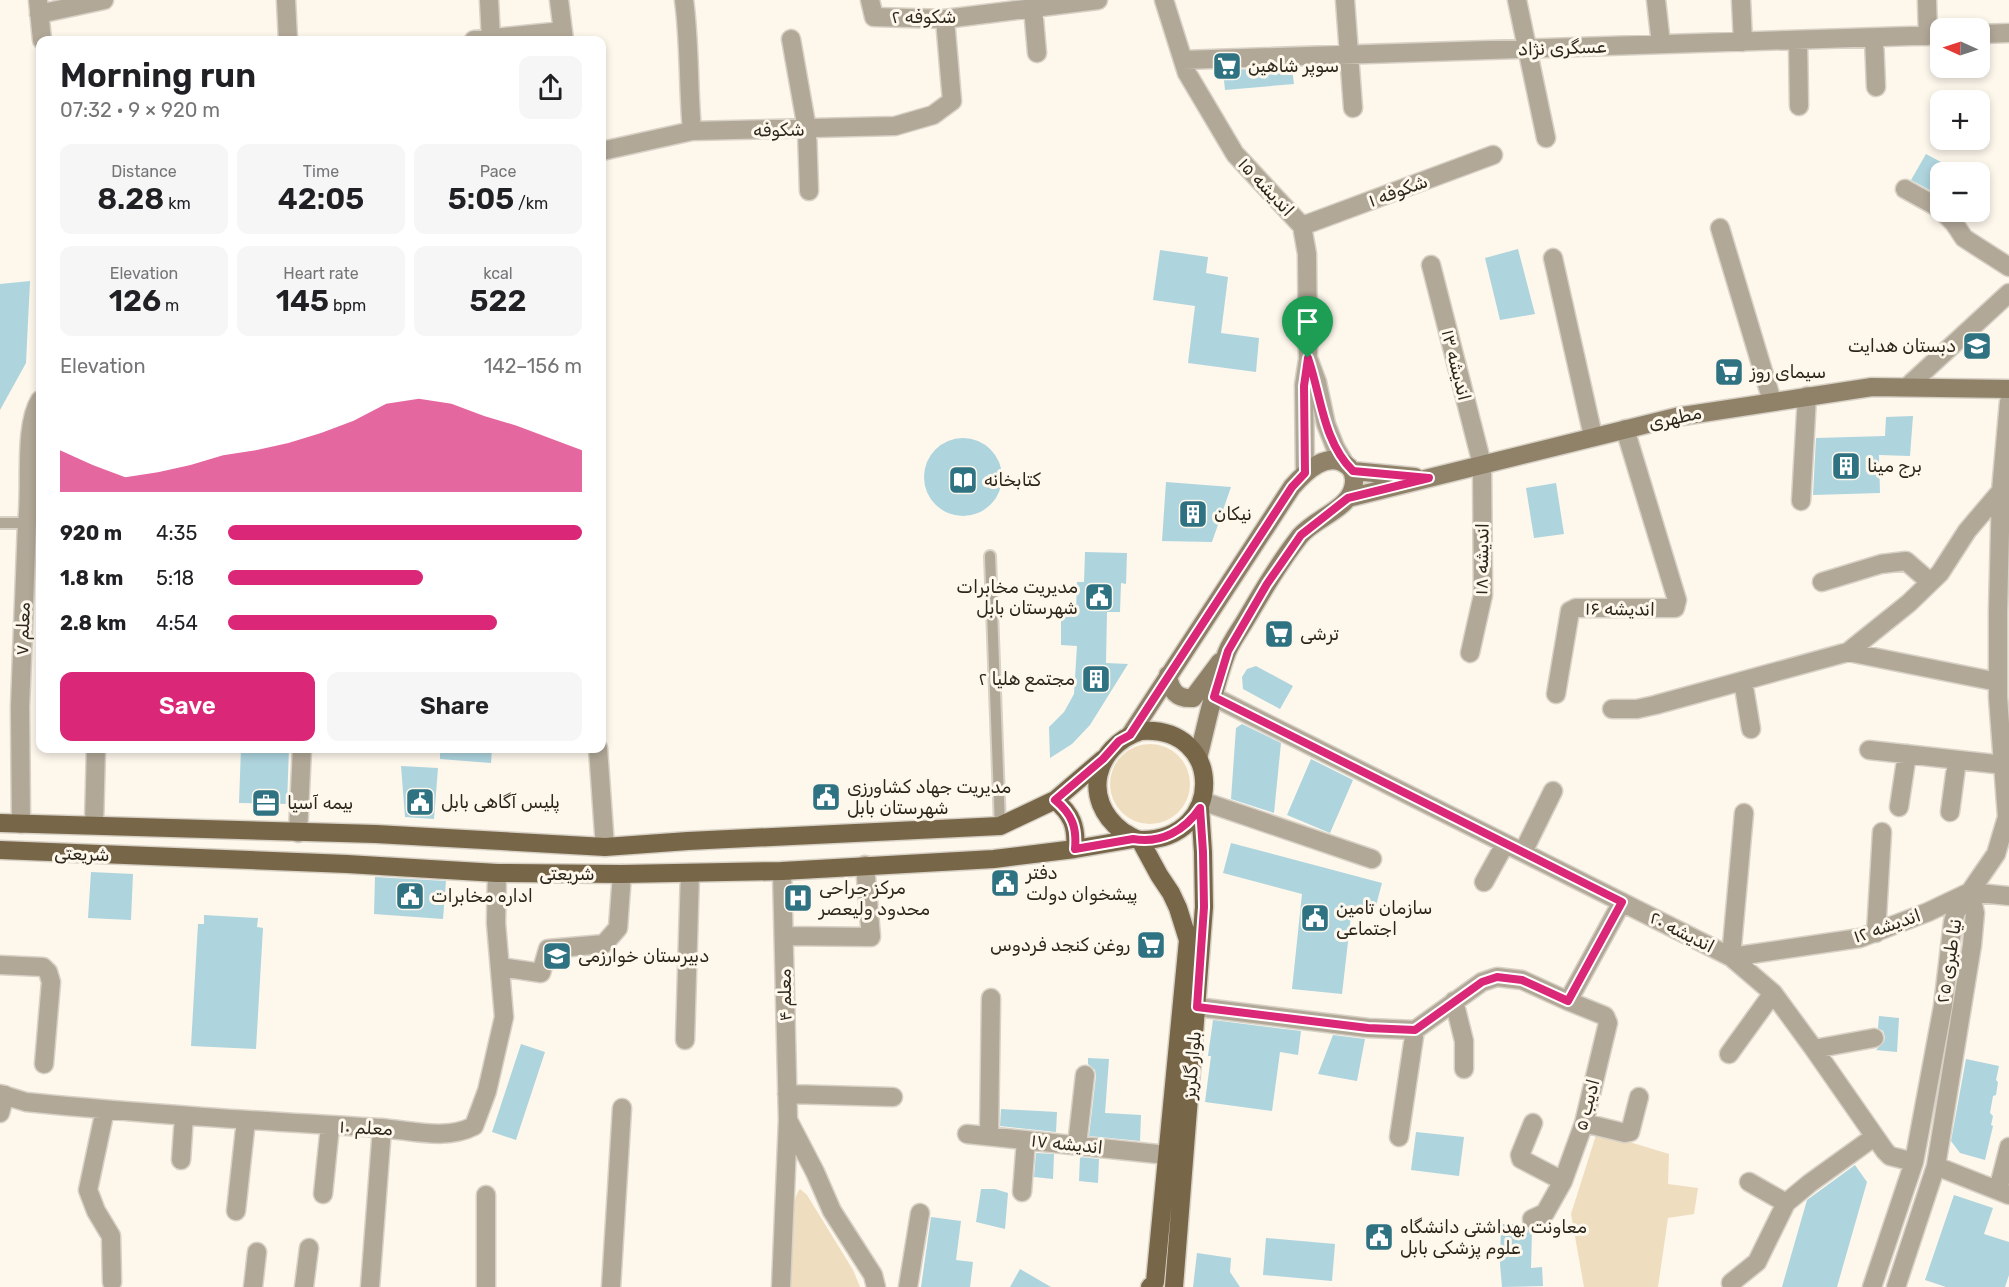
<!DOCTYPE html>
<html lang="en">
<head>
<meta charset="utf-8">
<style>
	body { margin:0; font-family:Rubik,Cairo,sans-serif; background:#f6f6f6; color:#202124; height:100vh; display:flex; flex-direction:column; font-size:22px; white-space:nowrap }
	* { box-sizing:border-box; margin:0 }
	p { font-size:20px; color:#757577 }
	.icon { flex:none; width:33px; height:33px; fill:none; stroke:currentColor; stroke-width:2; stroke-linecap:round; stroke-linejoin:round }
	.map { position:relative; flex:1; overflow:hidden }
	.sheet { position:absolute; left:36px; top:36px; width:570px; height:717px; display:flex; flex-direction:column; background:#fff; border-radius:12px; box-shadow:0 3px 9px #0003 }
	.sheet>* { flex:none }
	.needle { width:39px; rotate:273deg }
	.tools { position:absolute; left:1930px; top:18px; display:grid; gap:12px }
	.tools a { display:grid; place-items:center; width:60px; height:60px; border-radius:12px; background:#fff; box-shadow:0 3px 9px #0003; font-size:30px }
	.pin { position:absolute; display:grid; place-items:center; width:51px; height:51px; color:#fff; margin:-62px -26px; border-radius:50% 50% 50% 0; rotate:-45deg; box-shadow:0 0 6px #0007 }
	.pin .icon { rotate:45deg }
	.round { display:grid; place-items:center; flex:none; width:63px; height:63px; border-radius:12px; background:#f6f6f6 }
	.headline { display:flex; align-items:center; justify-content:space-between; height:102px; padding:0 24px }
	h1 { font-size:33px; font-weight:600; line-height:45px }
	.stats { display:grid; grid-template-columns:repeat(3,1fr); gap:9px; height:102px; padding:6px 24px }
	.stats div { display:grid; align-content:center; border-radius:12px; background:#f6f6f6; text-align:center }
	.stats b { font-size:30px; font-weight:600 }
	.stats small { font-size:16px; font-weight:400 }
	.stats p { font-size:16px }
	.chart { height:168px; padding:12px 24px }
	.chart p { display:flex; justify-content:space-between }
	.chart svg { width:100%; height:108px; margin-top:6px; fill:#db2777; opacity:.7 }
	.action { display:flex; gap:12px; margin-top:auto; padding:12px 24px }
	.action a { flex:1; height:69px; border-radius:12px; background:#db2777; color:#fff; font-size:24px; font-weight:600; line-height:69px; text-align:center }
	.action a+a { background:#f6f6f6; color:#202124 }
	ul { padding:0 24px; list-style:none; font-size:20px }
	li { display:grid; grid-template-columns:96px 72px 1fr; align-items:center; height:45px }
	li i { height:15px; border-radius:8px; background:#db2777 }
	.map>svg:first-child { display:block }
</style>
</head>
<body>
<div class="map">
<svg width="2009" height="1287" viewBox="0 0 2009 1287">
	<rect width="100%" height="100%" fill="#fef7ec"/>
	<path fill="#efddbf" d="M1110 784a40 40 0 1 1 80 0a40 40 0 1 1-80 0Z
		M1597,1132L1669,1154L1668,1184L1698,1188L1694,1214L1668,1218L1658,1287H1584L1571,1214Z
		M800,1189L807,1195L853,1270L860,1287H791C791,1269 789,1199 800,1189Z"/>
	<path fill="#aed4de" d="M1292,68L1294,84L1225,90L1223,70Z
		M1926,154L1941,162V196L1911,180Z
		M1518,249L1535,314L1500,320L1485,258Z
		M1160,250L1208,257L1206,273L1228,277L1221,333L1259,338L1256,372L1188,363L1195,306L1153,300Z
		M30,281L26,363L0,410V284Z
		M1913,416L1910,456L1879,455L1880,493L1813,495L1816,438L1885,436L1886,417Z
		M924 477a39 39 0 1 1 78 0a39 39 0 1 1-78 0Z
		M1166,482L1231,487L1212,542L1162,541Z
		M1556,483L1564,534L1534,538L1526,488Z
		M1085,552L1127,553L1126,584L1121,583L1120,612H1107L1106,663L1128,664L1090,725L1072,744L1050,758L1049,727L1064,712L1074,694L1077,646L1061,645V611H1076L1077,582H1084Z
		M1256,666L1293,686L1280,709L1243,689L1242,677L1247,669Z
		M1242,724L1281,743L1274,813L1231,799L1236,728Z
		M241,748H289L287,804L239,803Z
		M440,748H492L491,763L440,759Z
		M1311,759L1353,780L1330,833L1287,815Z
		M401,766L438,768L434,819L405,817Z
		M1231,843L1382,883L1374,913L1352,907L1342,994L1292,989L1302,894L1223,873Z
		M91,872L133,874L131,920L88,918Z
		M375,877L446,881L443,919L374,914Z
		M204,915L258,918L257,927L263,928L256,1049L191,1046L198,924H204Z
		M1879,1016L1899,1018L1897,1052L1876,1050L1884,1042L1885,1037L1883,1031L1878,1028Z
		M1213,1020L1301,1031L1298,1055L1280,1052L1272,1111L1205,1102L1211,1056H1208Z
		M1333,1035L1365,1039L1357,1081L1318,1074Z
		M521,1044L545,1052L516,1140L492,1132Z
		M1088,1058L1109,1059L1105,1113L1141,1115L1140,1141L1089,1136L1096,1076L1095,1070L1088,1064Z
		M1966,1059L1999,1066L1996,1080L1998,1082L1996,1095L1993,1096L1990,1113L1993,1116L1991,1125L1993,1126L1985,1160L1960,1153L1951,1141Z
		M1001,1109L1057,1112L1056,1132L1000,1126Z
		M1416,1132L1464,1137L1459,1176L1411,1170Z
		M1036,1153L1054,1154L1053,1179L1034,1177Z
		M1080,1157L1099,1159L1098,1183L1079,1181Z
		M1855,1165L1867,1182L1837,1287H1782L1807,1200Z
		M981,1189H995L1008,1193L1005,1229L976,1222Z
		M1954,1195L1993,1208L1984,1234L2009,1242V1275L2005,1287H1946L1925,1280Z
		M931,1217L961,1221L956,1260L973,1262L970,1287H921Z
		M1501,1224H1522L1526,1228L1532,1230L1531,1268L1542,1267L1543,1286L1502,1287L1500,1264Z
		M1266,1238L1335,1244L1332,1281L1263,1275Z
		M1197,1253L1231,1258L1230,1272L1240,1287H1193Z
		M1020,1269L1051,1287H1010Z"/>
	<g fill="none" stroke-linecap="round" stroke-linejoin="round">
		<g stroke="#d8d1c6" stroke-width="14">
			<path id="lane" d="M0,523H27
				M990,556L1000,826"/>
		</g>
		<g stroke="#d8d1c6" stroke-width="21">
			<path id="street" d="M38,0L42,40
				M286,0L288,40
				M489,0L491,39
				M559,0L564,40
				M684,0C690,44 688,87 692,131
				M870,0L874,17L945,19L1098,0
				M1164,0L1187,73L1235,154L1302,226L1307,254L1308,358L1317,382L1326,424L1335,447L1345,464
				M1345,0L1353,108
				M1517,0L1546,138
				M1656,0L1661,44
				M1741,0L1743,42
				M1927,0L1928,36
				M1033,8L1037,53
				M39,14L104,0
				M1980,34L2009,33
				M1874,38L1876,87
				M791,39L807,129L809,191
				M474,40L563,31
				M1798,40L1799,106
				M1183,60L1941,35
				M602,151L692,131L895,126L933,115L952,101L945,19
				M1905,189L1941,209
				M1943,212L1954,223L1964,238L2009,267
				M1302,226L1493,155
				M1720,228L1772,401
				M1553,258L1593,436
				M1431,265L1482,464L1483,595L1470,653
				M1907,387L2009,293
				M1305,473L1304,385L1308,359
				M1801,501L1807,396
				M1822,582L1881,564L1906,561L1930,582
				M1848,652L1998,682
				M1743,681L1751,729
				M1556,694L1570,611L1576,608H1675L1677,600L1625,429
				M1214,697L1731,957L1773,993L1814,1049L1885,1151L1890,1156L1914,1162
				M1612,709H1637L1655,705L1848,652L1909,603L1940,573L1967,531L2001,491
				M598,748L605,847
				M1869,750L2004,765
				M1202,801L1372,859
				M1899,807L1907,754
				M1950,812L1957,760
				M21,824L20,707L27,523C32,489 23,427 40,400
				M94,825L96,748
				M298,833L302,748
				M1523,852L1553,791
				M1484,882L1505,844
				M1970,892L2009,896
				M1876,933L1882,832
				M784,936L871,937L865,865
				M1731,957L1860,938L1928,912L1968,893
				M1731,957L1744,813
				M0,965L43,967L48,972L51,982L44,1064
				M500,967L541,973L548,949L604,944L618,928L622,874
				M1454,1001L1464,1041V1069
				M1197,1007L1368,1028L1415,1030L1482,982L1497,977L1522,980L1568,1001L1622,902
				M685,1040L690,873
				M1814,1049L1874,1038
				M1729,1054L1773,993
				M0,1094L26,1102C144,1114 262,1121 380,1128C411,1130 445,1141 474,1126L487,1091L504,1017L496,923L497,873
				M787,1094L893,1097
				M105,1110L88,1190L96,1211L111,1236L112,1282
				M0,1113L5,1095
				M789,1122L815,1172L832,1211L873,1275L876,1287
				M1533,1123L1520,1155L1521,1159L1563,1181
				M1584,1123L1625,1133L1630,1132L1639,1097
				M967,1134L1167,1155
				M989,1136L991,998
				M1399,1137L1415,1030
				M1077,1145L1085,1075
				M181,1160L184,1116
				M1936,1166L2009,1195
				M1749,1182L1786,1203
				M1998,1190L2009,1147
				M1022,1192L1026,1140
				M323,1194L330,1126
				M236,1211L246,1120
				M1532,1219L1545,1213L1563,1181L1584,1123L1608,1023L1605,1016L1568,1001
				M1731,1283L1757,1262L1786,1203L1810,1183L1874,1137
				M253,1287L257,1252
				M304,1287L309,1248
				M370,1287L382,1128
				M486,1287V1195
				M611,1287L622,1108
				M781,1287L788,1120L782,871
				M908,1287L920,1213
				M1872,1287L1914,1162L1943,1006L1953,922L1956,912L1996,854L2007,817L1998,697V612L2001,491L2009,402
				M1896,1287L1936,1166L1972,945L1975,913L1970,892"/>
		</g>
		<g stroke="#d8d1c6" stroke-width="21">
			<path id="secondary" d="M1353,471L1415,477
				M1348,498L1676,417L1872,387L2009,389
				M1168,675C1170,690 1176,699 1193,698L1220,662
				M1130,735L1292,487C1305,472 1329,448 1349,467C1354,472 1355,480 1353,488C1348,509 1314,519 1300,536C1279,563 1262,592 1245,621C1239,631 1231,642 1227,652C1214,686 1207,723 1198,758"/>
		</g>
		<g stroke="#d8d1c6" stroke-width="21">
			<path id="primary" d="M1141,731C1224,725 1226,839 1142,840C1134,840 1129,835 1122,831C1081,800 1094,746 1141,731Z
				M1055,800C1072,814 1077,827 1075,849
				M0,823L376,834L605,847L688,841L1000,826L1055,800L1103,759
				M1140,840L1159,875L1171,893L1178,908L1188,940L1155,1282L1150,1287
				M0,850L347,864L497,873L622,874L782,871L994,859L1075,849L1133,839
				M1174,1287L1204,907L1203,852L1200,808"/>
		</g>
		<use href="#lane" stroke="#b2a898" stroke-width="10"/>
		<use href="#street" stroke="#b2a898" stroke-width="18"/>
		<use href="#secondary" stroke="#908269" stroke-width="18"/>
		<use href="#primary" stroke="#786648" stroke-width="18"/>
	</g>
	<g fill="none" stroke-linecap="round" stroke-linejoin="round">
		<g stroke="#fff" stroke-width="12">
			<path id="route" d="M1308,358C1321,395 1323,442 1353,471L1429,478L1348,498L1301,535L1267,584L1228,651L1214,697L1622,902L1568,1001L1522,980L1497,977L1482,982L1415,1030L1368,1028L1197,1007L1204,907L1203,852L1200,808C1185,830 1162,844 1133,839L1075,849C1077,827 1072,814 1055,800L1103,759L1119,741L1130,735L1292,487L1305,473L1304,386Z"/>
		</g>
		<use href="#route" stroke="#db2777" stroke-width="8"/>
	</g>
	<defs>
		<g id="supermarket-square" transform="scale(1.5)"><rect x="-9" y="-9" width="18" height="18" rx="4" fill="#2f7383" stroke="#fef7ec"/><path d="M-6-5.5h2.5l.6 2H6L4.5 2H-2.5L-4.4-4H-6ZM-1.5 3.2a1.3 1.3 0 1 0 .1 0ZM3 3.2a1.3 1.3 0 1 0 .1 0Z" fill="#fff"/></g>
		<g id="school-square" transform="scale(1.5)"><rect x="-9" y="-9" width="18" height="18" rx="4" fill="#2f7383" stroke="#fef7ec"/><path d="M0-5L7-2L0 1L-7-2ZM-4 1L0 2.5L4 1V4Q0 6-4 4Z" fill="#fff"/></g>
		<g id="building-square" transform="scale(1.5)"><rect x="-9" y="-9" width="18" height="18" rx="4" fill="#2f7383" stroke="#fef7ec"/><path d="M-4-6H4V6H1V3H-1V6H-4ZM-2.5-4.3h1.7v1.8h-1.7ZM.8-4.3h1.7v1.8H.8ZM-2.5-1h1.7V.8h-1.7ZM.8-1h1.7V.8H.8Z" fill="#fff"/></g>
		<g id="library-square" transform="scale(1.5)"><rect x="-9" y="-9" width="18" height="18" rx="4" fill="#2f7383" stroke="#fef7ec"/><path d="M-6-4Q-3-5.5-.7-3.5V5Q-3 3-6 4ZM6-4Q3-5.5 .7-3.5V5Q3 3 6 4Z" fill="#fff"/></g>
		<g id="civic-square" transform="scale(1.5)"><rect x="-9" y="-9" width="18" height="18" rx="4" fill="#2f7383" stroke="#fef7ec"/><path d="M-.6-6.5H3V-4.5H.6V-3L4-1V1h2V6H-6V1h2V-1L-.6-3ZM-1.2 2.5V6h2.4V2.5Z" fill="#fff"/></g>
		<g id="office-square" transform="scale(1.5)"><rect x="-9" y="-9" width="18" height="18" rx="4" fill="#2f7383" stroke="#fef7ec"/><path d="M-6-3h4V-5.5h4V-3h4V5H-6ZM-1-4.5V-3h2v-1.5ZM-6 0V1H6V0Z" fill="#fff"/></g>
		<g id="hospital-square" transform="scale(1.5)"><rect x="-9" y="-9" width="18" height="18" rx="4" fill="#2f7383" stroke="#fef7ec"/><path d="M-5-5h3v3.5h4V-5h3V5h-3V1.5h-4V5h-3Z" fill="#fff"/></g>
	</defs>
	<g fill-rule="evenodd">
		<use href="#supermarket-square" x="1227" y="66"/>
		<use href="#school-square" x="1977" y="346"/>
		<use href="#supermarket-square" x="1729" y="372"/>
		<use href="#building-square" x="1846" y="466"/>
		<use href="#library-square" x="963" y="480"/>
		<use href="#building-square" x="1193" y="514"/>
		<use href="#civic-square" x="1099" y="597"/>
		<use href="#supermarket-square" x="1279" y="634"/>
		<use href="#building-square" x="1096" y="679"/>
		<use href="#civic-square" x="826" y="797"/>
		<use href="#civic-square" x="420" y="802"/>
		<use href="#office-square" x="266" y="803"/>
		<use href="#civic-square" x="1005" y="883"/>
		<use href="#civic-square" x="410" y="896"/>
		<use href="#hospital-square" x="798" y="898"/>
		<use href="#civic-square" x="1315" y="918"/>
		<use href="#supermarket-square" x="1151" y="945"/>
		<use href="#school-square" x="557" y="956"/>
		<use href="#civic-square" x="1379" y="1237"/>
	</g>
	<g text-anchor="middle" stroke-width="6" stroke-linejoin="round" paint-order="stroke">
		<g font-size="18" fill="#2c261b" stroke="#fef7ec">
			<text x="924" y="23">شکوفه ۲</text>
			<text transform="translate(1562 48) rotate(-2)" y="6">عسگری نژاد</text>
			<text transform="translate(779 130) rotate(-1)" y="6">شکوفه</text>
			<text transform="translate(1266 187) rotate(47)" y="6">اندیشه ۱۵</text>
			<text transform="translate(1398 191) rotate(-20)" y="6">شکوفه ۱</text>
			<text transform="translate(1456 365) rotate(76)" y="6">اندیشه ١٣</text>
			<text transform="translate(1675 418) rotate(-12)" y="6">مطهری</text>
			<text transform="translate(1482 559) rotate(-89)" y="6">اندیشه ۱۸</text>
			<text transform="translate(1620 609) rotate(1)" y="6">اندیشه ۱۶</text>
			<text transform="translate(23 629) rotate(-88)" y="6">معلم ۷</text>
			<text transform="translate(82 854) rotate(2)" y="6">شریعتی</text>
			<text x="567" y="880">شریعتی</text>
			<text transform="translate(1887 926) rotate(-19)" y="6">اندیشه ۱۲</text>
			<text transform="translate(1682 932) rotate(27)" y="6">اندیشه ۲۰</text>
			<text transform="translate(1949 961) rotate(-81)" y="6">نیا طبری ۲۵</text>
			<text transform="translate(785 995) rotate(-91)" y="6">معلم ۴</text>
			<text transform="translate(1192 1065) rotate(-85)" y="6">بلوار گلریز</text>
			<text transform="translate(1587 1105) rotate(-75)" y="6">ادیب ۵</text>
			<text transform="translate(366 1128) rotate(3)" y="6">معلم ۱۰</text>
			<text transform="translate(1067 1144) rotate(6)" y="6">اندیشه ۱۷</text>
		</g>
		<g font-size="18" fill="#2c261b" stroke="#fef7ec" text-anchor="start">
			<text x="1248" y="72">سوپر شاهین</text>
			<text x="1956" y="352" text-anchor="end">دبستان هدایت</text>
			<text x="1750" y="378">سیمای روز</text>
			<text x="1867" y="472">برج مینا</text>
			<text x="984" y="486">کتابخانه</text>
			<text x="1214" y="520">نیکان</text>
			<text x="1078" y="593" text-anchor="end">مدیریت مخابرات<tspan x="1078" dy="21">شهرستان بابل</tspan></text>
			<text x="1300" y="640">ترشی</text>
			<text x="1075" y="685" text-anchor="end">مجتمع هلیا ۲</text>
			<text x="847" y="793">مدیریت جهاد کشاورزی<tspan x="847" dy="21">شهرستان بابل</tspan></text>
			<text x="441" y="808">پلیس آگاهی بابل</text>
			<text x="287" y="809">بیمه آسیا</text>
			<text x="1026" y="879">دفتر<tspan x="1026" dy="21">پیشخوان دولت</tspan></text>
			<text x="819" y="894">مرکز جراحی<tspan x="819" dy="21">محدود ولیعصر</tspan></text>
			<text x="431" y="902">اداره مخابرات</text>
			<text x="1336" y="914">سازمان تامین<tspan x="1336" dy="21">اجتماعی</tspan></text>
			<text x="1130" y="951" text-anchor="end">روغن کنجد فردوس</text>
			<text x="578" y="962">دبیرستان خوارزمی</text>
			<text x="1400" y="1233">معاونت بهداشتی دانشگاه<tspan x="1400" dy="21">علوم پزشکی بابل</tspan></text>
		</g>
	</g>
</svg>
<div class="tools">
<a><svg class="needle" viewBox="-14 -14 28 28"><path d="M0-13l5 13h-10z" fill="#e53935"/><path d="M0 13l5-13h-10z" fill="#757577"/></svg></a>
<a>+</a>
<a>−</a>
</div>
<div class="pin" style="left:1308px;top:358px;background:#1e9e55"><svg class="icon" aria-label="arrive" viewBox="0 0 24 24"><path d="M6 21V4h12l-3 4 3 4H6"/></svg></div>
<section class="sheet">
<div class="headline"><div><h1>Morning run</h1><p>07:32 · 9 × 920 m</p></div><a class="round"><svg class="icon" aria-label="share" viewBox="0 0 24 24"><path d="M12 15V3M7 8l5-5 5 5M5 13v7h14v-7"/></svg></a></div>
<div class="stats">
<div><p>Distance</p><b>8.28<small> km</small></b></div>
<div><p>Time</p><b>42:05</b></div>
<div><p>Pace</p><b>5:05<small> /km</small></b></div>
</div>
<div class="stats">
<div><p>Elevation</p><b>126<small> m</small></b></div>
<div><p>Heart rate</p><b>145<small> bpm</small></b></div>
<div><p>kcal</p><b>522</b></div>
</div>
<div class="chart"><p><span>Elevation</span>142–156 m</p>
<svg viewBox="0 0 160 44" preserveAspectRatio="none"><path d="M0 44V27L10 33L20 38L30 36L40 33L50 29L60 27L70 24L80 20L90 15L100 8L110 6L120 8L130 13L140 17L150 22L160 27V44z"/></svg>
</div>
<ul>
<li><b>920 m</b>4:35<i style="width:100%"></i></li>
<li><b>1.8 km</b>5:18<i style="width:55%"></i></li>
<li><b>2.8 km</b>4:54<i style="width:76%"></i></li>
</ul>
<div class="action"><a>Save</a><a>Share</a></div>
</section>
</div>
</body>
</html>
